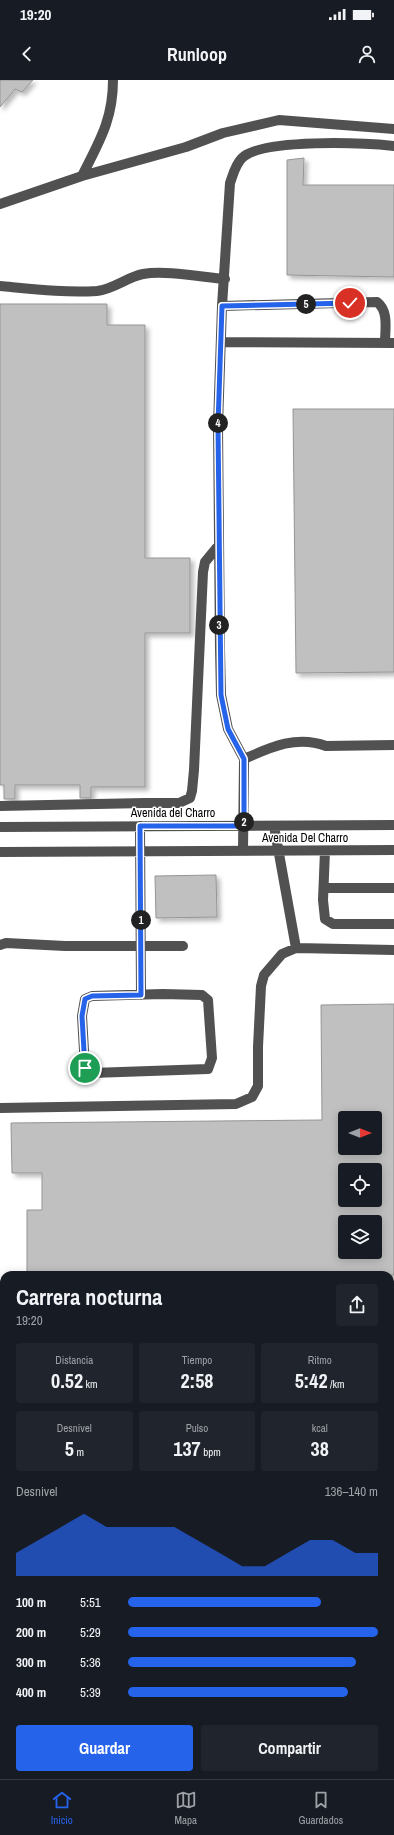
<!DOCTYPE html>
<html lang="es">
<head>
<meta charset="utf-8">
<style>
	body { margin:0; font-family:"Archivo Narrow",sans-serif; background:#20242c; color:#f1f3f6; height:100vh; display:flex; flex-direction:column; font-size:15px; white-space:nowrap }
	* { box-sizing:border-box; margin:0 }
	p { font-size:13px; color:#9ea1a6 }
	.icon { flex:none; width:22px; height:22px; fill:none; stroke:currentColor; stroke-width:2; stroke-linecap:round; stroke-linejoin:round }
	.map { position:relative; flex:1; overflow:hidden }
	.side { position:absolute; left:0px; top:1191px; width:394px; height:508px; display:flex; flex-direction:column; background:#171b24; border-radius:12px 12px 0 0; box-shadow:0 2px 10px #0003 }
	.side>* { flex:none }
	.needle { width:26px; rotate:90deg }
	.buttons { position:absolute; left:338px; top:1031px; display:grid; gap:8px }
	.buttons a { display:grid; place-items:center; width:44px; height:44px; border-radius:4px; background:#171b24; box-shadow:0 2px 10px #0003; font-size:20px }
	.pin { position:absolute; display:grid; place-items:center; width:34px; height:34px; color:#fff; margin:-17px; border:2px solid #fff; border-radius:50%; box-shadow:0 1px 4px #0007 }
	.km { position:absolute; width:20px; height:20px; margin:-10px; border-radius:50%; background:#222; color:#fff; font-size:11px; line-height:20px; text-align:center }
	.round { display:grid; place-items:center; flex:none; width:42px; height:42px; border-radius:4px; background:#20242c }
	.overview { display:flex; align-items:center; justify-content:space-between; height:68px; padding:0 16px }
	h1 { font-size:22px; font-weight:700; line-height:30px }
	.figures { display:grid; grid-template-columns:repeat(3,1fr); gap:6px; height:68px; padding:4px 16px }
	.figures div { display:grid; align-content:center; border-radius:4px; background:#20242c; text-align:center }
	.figures b { font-size:20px; font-weight:700 }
	.figures small { font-size:11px; font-weight:400 }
	.figures p { font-size:11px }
	.chart { height:112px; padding:8px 16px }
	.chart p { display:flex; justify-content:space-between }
	.chart svg { width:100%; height:72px; margin-top:4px; fill:#2563eb; opacity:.7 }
	.primary-button { display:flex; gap:8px; margin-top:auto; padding:8px 16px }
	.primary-button a { flex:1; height:46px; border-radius:4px; background:#2563eb; color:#fff; font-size:16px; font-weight:700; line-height:46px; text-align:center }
	.primary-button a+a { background:#20242c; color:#f1f3f6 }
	ul { padding:0 16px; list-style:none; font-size:13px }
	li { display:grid; grid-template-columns:64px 48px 1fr; align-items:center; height:30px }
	li i { height:10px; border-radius:5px; background:#2563eb }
	.status { display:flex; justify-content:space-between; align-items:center; height:28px; padding:0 20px; background:#171b24; direction:ltr }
	.status svg { height:11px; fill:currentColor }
	header { display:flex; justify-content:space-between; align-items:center; height:52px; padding:0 16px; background:#171b24; font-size:18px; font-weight:700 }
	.tabs { display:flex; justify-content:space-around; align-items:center; height:56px; border-top:1px solid #363941; background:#171b24; font-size:11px; color:#9ea1a6 }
	.tabs a { display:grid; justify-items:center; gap:2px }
	.tabs .current { color:#2563eb }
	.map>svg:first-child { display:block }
</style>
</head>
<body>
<div class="status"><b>19:20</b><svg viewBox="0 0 49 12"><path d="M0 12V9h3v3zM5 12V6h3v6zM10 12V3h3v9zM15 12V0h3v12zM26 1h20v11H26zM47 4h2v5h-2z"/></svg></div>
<header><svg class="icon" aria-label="back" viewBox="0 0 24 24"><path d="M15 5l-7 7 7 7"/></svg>Runloop<svg class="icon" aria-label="person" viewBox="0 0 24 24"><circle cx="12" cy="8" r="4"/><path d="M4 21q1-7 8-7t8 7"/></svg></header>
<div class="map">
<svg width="394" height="1699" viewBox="0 0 394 1699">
	<defs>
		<filter id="shadow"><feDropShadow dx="3.5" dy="3.5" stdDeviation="2" flood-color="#0004"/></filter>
	</defs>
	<rect width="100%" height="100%" fill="#fff"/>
	<path fill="#c0c0c0" stroke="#959595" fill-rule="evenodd" filter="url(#shadow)" d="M0,0H33L22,12L15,9L0,27Z
		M304,78L303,105H394V197L287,195V80Z
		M0,224H107V245H145V478H190V553H145V707H91V718H80V705H15V719H4V705H0Z
		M293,329H394V592L296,593Z
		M216,795L217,837L156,838L155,796Z
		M394,924V1195H27V1130H42V1093H12L11,1043L322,1040L321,925ZM345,1038H375V1068H345ZM345,1090H375V1120H345ZM345,1142H375V1172H345Z"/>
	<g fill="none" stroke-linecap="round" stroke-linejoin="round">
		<path stroke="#515151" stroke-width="10" d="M82,96C99,62 113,40 113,0
			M0,124L82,96L186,67L223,53L279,40L394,49
			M0,206C32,209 65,213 97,211C114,209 127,197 143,194C165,190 202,197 225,199
			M222,226L377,222C389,231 385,249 385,263
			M221,262L394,263
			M244,679C271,667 297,655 326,666L394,665
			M0,726L145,723H179L190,718L192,711L194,690L203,492L205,482L219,465
			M140,746L141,915
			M0,747L394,745
			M243,771L244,679L228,649L221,615L220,569L218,345L222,226L230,103C233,95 235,85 242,78C263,58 364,63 394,66
			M325,771L323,820L325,839L333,844H394
			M0,772L394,770
			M324,808H394
			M0,865L6,863L65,866H183
			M296,868L394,870
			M163,914L202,915L208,920L212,978L208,989L92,993L85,988L82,936L85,919L92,916Z
			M0,1028L236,1024L252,1017L258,1006V967L261,906L264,895L282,874L296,868L274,746
			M0,1245H4
			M390,1257H394
			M0,1399H4
			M0,1445H4
			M0,1485H4
			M390,1485H394
			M390,1518H394
			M0,1558H4
			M0,1594H4
			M0,1628H4
			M372,1699V1695"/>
	</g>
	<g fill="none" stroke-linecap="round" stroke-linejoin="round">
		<g stroke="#fff" stroke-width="8">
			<path id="route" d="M85,988L82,936L85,919L92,916L141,915L140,746H244V679L228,649L221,615L218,345L222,226L350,223"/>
		</g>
		<use href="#route" stroke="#2563eb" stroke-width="5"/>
	</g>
	<g text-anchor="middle" stroke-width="3" stroke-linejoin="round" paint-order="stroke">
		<g font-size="12" fill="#000" stroke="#fff">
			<text x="173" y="737">Avenida del Charro</text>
			<text x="305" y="762">Avenida Del Charro</text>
		</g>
	</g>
</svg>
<div class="buttons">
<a><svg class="needle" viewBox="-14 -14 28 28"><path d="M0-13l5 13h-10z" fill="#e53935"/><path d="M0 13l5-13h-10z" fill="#9ea1a6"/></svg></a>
<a><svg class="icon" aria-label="locate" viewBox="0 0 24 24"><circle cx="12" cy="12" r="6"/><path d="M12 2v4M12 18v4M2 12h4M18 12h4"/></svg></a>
<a><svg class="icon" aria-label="layers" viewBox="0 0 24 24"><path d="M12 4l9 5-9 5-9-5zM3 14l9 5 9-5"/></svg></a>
</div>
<div class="pin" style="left:85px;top:988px;background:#1e9e55"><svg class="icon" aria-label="arrive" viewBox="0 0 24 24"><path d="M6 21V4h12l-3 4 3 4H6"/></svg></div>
<div class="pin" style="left:350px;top:223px;background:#d93025"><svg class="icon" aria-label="check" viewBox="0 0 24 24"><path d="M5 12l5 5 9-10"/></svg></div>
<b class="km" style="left:141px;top:840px">1</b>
<b class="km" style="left:244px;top:742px">2</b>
<b class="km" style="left:219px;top:545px">3</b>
<b class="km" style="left:218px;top:343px">4</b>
<b class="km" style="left:306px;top:224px">5</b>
<section class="side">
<div class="overview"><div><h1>Carrera nocturna</h1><p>19:20</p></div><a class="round"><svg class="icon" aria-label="share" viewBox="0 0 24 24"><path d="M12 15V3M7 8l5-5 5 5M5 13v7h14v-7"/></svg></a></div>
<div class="figures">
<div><p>Distancia</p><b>0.52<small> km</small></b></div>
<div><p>Tiempo</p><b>2:58</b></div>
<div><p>Ritmo</p><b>5:42<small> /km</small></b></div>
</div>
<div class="figures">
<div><p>Desnivel</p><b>5<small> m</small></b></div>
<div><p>Pulso</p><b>137<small> bpm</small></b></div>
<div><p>kcal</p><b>38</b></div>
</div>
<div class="chart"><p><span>Desnivel</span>136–140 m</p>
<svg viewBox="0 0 160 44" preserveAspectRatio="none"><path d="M0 44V30L10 22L20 14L30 6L40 14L50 14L60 14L70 14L80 22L90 30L100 38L110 38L120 30L130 22L140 22L150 30L160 30V44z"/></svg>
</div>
<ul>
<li><b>100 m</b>5:51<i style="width:77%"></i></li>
<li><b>200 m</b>5:29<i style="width:100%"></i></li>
<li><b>300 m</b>5:36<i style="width:91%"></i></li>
<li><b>400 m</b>5:39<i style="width:88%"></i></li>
</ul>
<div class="primary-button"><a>Guardar</a><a>Compartir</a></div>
</section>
</div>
<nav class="tabs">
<a class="current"><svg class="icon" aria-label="home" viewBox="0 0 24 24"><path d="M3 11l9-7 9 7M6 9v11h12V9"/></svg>Inicio</a>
<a><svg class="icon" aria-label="map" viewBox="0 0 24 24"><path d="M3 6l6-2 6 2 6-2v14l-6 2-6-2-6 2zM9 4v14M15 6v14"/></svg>Mapa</a>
<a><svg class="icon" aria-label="saved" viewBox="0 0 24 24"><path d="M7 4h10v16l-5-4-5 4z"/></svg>Guardados</a>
</nav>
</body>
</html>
